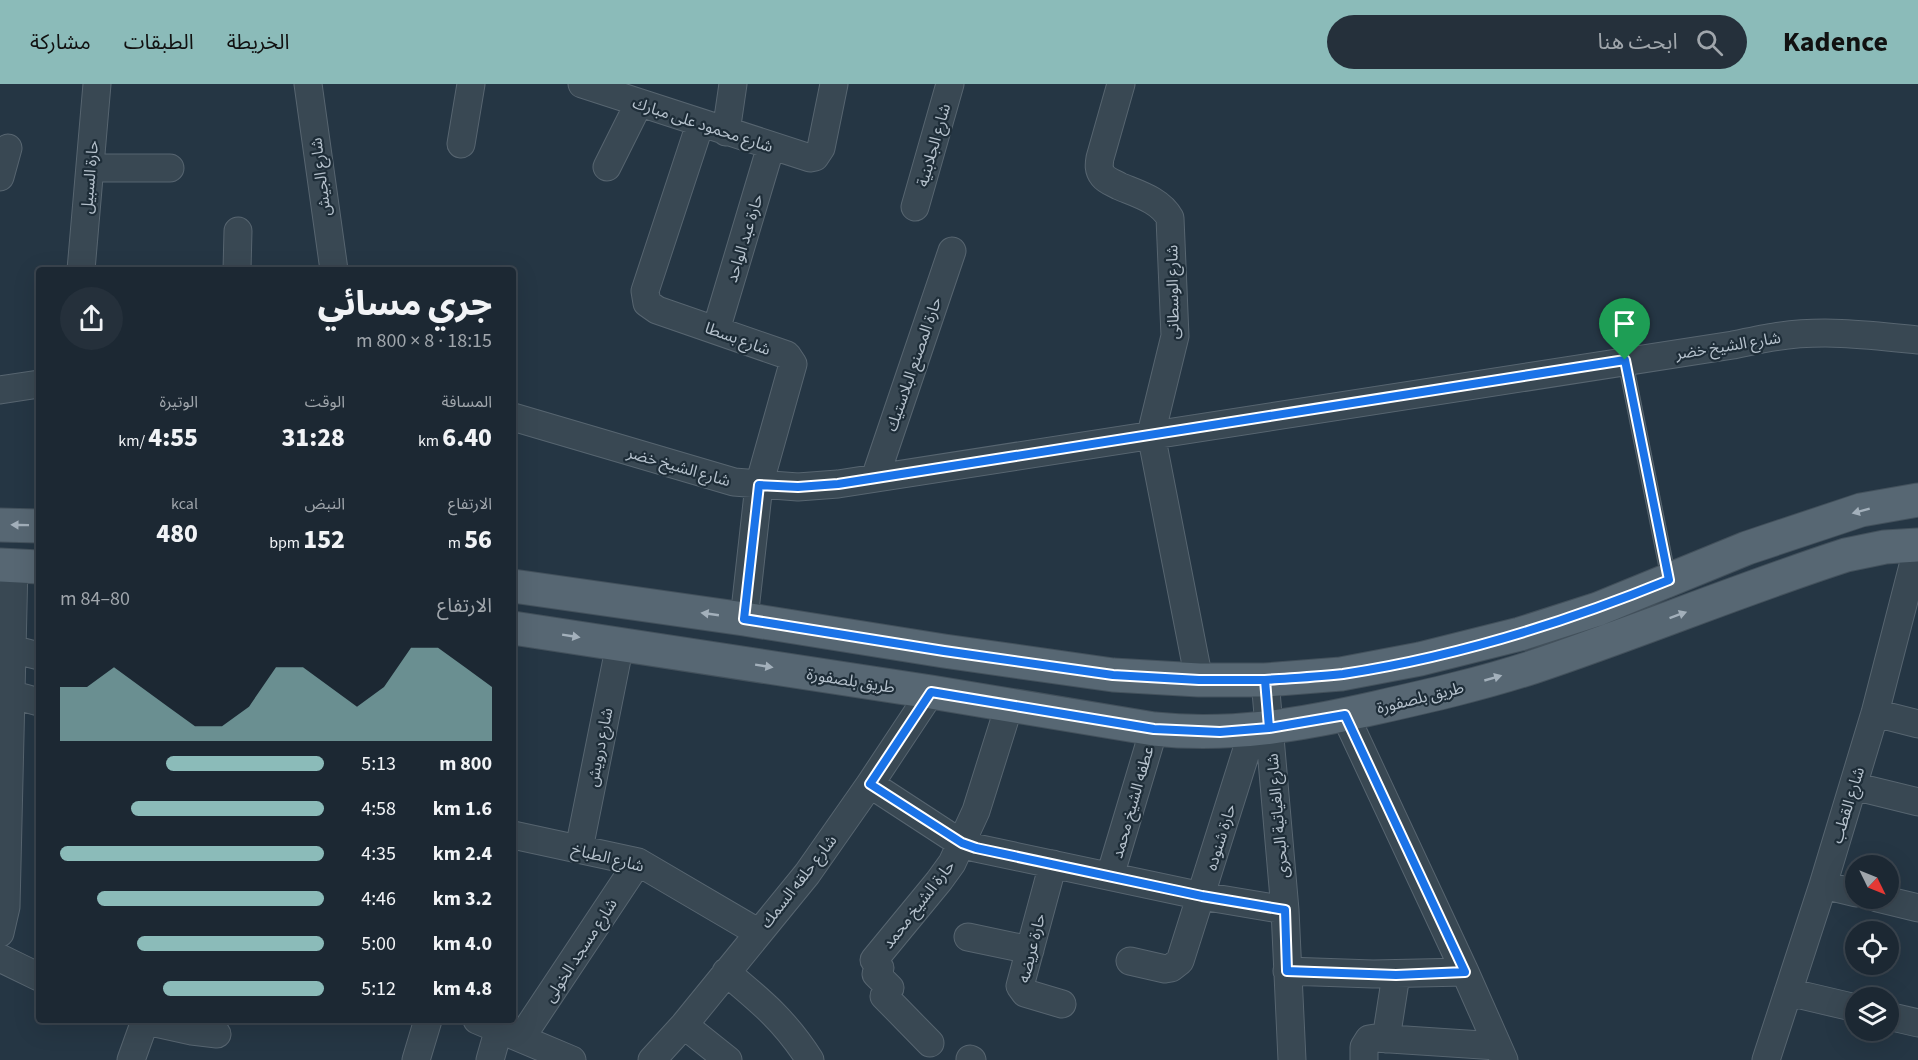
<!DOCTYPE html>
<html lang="ar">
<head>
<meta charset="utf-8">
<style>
	body { margin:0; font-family:"Source Sans 3","Noto Sans Arabic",sans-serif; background:#25303b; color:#f1f3f6; direction:rtl; height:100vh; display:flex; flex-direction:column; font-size:22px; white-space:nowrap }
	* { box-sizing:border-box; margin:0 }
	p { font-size:20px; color:#a0a6ac }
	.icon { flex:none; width:33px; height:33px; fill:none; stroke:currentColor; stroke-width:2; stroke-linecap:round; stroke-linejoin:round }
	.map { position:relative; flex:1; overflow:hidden; direction:ltr }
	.drawer { position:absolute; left:36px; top:183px; width:480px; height:756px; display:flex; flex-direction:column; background:#1c2833; border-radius:6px; box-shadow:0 6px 24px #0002,0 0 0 2px #3a444e; direction:rtl }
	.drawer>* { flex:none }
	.needle { width:39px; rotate:133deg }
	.controls { position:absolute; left:1845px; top:771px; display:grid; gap:12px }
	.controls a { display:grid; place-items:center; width:54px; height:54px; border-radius:50%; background:#1c2833; box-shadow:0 6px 24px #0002,0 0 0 2px #3a444e; font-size:30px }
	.pin { position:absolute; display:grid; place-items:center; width:51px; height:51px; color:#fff; margin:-62px -26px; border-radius:50% 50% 50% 0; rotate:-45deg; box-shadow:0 0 6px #0007 }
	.pin .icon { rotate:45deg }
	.round { display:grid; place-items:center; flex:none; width:63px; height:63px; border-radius:32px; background:#25303b }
	.overview { display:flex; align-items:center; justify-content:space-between; height:102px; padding:0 24px }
	h1 { font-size:33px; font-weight:800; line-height:45px }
	.metrics { display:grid; grid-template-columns:repeat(3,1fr); gap:9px; height:102px; padding:6px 24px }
	.metrics div { display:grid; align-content:center }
	.metrics b { font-size:26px; font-weight:800 }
	.metrics small { font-size:16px; font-weight:400 }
	.metrics p { font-size:16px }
	.chart { height:168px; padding:12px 24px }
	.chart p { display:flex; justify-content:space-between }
	.chart svg { width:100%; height:108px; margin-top:6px; fill:#8bbbb9; opacity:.7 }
	ul { padding:0 24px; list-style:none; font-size:20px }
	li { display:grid; grid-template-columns:96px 72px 1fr; align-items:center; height:45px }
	li i { height:15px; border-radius:8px; background:#8bbbb9 }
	header { display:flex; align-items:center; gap:36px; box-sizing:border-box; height:84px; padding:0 30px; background:#8bbbb9; color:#111 }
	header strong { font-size:28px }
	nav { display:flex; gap:33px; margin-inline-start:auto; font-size:21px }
	.search { width:420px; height:54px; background:#25303b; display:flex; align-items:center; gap:15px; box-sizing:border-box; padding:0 21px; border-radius:33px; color:#a0a6ac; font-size:22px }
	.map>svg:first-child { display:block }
</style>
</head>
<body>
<header>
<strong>Kadence</strong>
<div class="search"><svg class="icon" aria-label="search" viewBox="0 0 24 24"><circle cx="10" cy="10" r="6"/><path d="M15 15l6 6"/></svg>ابحث هنا</div>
<nav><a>الخريطة</a><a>الطبقات</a><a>مشاركة</a></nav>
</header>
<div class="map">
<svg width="1918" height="976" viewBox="0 0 1918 976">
	<rect width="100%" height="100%" fill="#253644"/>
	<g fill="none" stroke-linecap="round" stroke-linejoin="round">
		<g stroke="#576570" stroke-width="16">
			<path id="lane" d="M1625,276L1669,496"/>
		</g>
		<g stroke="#576570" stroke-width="29">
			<path id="street" d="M308,0L334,186
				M582,0L810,74L815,73L821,64L834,0
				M1121,0L1100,74C1099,80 1098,86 1103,92C1107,97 1114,99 1119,102C1138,110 1160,116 1170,134L1175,252L1151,350L1199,596
				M700,40L645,207L647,219L657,226L787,271L793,280L759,401L744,535
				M726,48L733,0
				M461,60L471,0
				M607,83L639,19
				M90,84H170
				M0,93L8,64
				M915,123L950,0
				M81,186L97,0
				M237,186L238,147
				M716,246L771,62
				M0,306L39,300
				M513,333L734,398L798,403L838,400L1733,261C1747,258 1761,255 1774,253C1822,245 1870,251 1918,256
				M875,394L952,167
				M12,565L39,572
				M1265,596L1285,826L1292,976
				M10,610L39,618
				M1875,629L1918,640
				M1345,631L1465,888L1504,976
				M870,700L962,760L976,764L1202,812L1285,826
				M1853,702L1918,718
				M513,751L638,778L759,849
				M579,765L620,560
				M1053,780L1020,902L1025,909L1062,920
				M1110,792L1154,645
				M1823,801L1856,809
				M1877,814L1918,824
				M0,849L6,823L14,481
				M968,853L1030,866
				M0,874L39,893
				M1130,877L1165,885L1171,884L1180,877L1253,646
				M1287,887L1373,890L1465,888
				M726,888C762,918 785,937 810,976
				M1788,908L1856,924
				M1888,932L1918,939
				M142,936L192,947L217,950
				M477,936L572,976
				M684,941L728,976
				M521,954L638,778
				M1386,955L1396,891
				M930,959L884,912L890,904L876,890L880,884L874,876L939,797L952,779L976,727L1009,622
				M970,975L972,976
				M131,976L145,937
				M416,976L428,936
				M490,976L499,944
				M652,976L684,941L807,790L870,700L931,608
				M1364,976V963L1369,955L1375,954L1497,962
				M1766,976L1823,801L1875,629L1918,462"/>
		</g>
		<g stroke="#43515c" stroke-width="35">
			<path id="primary" d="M0,441L39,442
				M0,481L39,483
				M513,502L744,535L944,567L1113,591L1199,596H1265L1341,590L1420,575L1520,550L1598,525L1747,464L1861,426L1918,416
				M513,544L931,608L1154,645C1230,653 1300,641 1375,624C1428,612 1481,600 1533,583C1638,548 1741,505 1846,471L1885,463L1918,461"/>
		</g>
		<use href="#lane" stroke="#394853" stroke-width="14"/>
		<use href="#street" stroke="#394853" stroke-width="27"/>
		<use href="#primary" stroke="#576773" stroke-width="33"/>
	</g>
	<defs><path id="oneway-solid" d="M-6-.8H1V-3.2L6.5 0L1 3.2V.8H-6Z" transform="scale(1.5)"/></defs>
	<g fill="#a3b0bb">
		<use href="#oneway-solid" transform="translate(1861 427) rotate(165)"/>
		<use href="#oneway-solid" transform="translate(20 441) rotate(-179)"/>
		<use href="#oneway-solid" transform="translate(710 530) rotate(-172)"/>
		<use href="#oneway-solid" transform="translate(1678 531) rotate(-20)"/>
		<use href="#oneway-solid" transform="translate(571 552) rotate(9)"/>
		<use href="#oneway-solid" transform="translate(764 582) rotate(9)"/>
		<use href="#oneway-solid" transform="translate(1493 594) rotate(-16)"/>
	</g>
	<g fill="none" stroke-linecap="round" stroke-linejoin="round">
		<g stroke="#fff" stroke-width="12">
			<path id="route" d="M1625,276L838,400L798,403L759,401L744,535L944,567L1113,591L1199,596H1265L1269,644L1220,648L1154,645L931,608L870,700L962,759L976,764L1202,812L1285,826L1287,887L1396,891L1465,888L1345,631L1269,644L1265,596C1291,594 1317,593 1343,590C1455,573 1564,539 1669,496L1625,276"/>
		</g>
		<use href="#route" stroke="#1a73e8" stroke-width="8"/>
	</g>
	<g text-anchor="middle" stroke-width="4.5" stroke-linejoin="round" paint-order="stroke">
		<g font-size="16" fill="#b6c2cd" stroke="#1e2d38">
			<text transform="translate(703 40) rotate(18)" y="6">شارع محمود على مبارك</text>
			<text transform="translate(933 61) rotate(-74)" y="6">شارع الجلابنية</text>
			<text transform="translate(89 93) rotate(-85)" y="6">حارة السبيل</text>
			<text transform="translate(320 93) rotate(-97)" y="6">شارع الجيش</text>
			<text transform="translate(744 154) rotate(-73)" y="6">حارة عبد الواحد</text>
			<text transform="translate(1172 208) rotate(-91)" y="6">شارع الوسطانى</text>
			<text transform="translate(738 254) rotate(20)" y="6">شارع بسطا</text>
			<text transform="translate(1728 261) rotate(-9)" y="6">شارع الشيخ خضر</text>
			<text transform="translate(913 280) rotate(-71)" y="6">حارة المصنع البلاستيك</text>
			<text transform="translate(679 382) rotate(16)" y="6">شارع الشيخ خضر</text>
			<text transform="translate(851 596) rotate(9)" y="6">طريق بلصفورة</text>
			<text transform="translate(1420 613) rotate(-14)" y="6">طريق بلصفورة</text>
			<text transform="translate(599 663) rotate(-79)" y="6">شارع درويش</text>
			<text transform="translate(1132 718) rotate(-74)" y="6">عطفه الشيخ محمد</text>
			<text transform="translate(1847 721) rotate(-73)" y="6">شارع القطب</text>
			<text transform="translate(1277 732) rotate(-95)" y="6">شارع الغياتية البحرى</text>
			<text transform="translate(1220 753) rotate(-73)" y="6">حارة شنوده</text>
			<text transform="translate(608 773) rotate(14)" y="6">شارع الطباخ</text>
			<text transform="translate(798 797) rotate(-52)" y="6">شارع حلقه السمك</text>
			<text transform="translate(918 820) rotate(-52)" y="6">حارة الشيخ محمد</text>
			<text transform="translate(1031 864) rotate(-76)" y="6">حارة عريضه</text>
			<text transform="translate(580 866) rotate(-57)" y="6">شارع مسجد الخولى</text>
		</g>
	</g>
</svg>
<div class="controls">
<a><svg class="needle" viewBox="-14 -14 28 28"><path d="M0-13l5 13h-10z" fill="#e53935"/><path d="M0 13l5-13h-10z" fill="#a0a6ac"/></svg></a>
<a><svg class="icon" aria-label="locate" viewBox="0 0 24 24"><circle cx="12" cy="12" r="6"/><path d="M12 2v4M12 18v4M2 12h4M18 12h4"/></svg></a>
<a><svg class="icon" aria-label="layers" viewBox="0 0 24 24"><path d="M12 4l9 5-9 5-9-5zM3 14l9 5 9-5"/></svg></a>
</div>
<div class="pin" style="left:1625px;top:276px;background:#1e9e55"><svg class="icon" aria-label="arrive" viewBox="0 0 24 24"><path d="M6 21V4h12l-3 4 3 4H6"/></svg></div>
<section class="drawer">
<div class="overview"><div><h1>جري مسائي</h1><p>18:15 · 8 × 800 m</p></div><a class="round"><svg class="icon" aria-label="share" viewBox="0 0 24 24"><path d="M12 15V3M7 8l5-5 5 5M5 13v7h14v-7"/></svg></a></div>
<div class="metrics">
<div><p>المسافة</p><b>6.40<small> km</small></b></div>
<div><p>الوقت</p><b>31:28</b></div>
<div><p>الوتيرة</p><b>4:55<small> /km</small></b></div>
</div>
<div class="metrics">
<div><p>الارتفاع</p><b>56<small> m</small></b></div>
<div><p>النبض</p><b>152<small> bpm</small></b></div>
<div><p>kcal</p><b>480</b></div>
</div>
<div class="chart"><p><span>الارتفاع</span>80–84 m</p>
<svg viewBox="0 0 160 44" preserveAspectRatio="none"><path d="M0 44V22L10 22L20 14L30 22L40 30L50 38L60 38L70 30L80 14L90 14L100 22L110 30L120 22L130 6L140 6L150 14L160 22V44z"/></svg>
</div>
<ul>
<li><b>800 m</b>5:13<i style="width:60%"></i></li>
<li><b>1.6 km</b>4:58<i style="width:73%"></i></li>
<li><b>2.4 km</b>4:35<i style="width:100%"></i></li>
<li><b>3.2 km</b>4:46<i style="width:86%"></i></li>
<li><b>4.0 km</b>5:00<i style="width:71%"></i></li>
<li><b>4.8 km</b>5:12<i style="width:61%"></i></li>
</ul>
</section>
</div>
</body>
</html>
